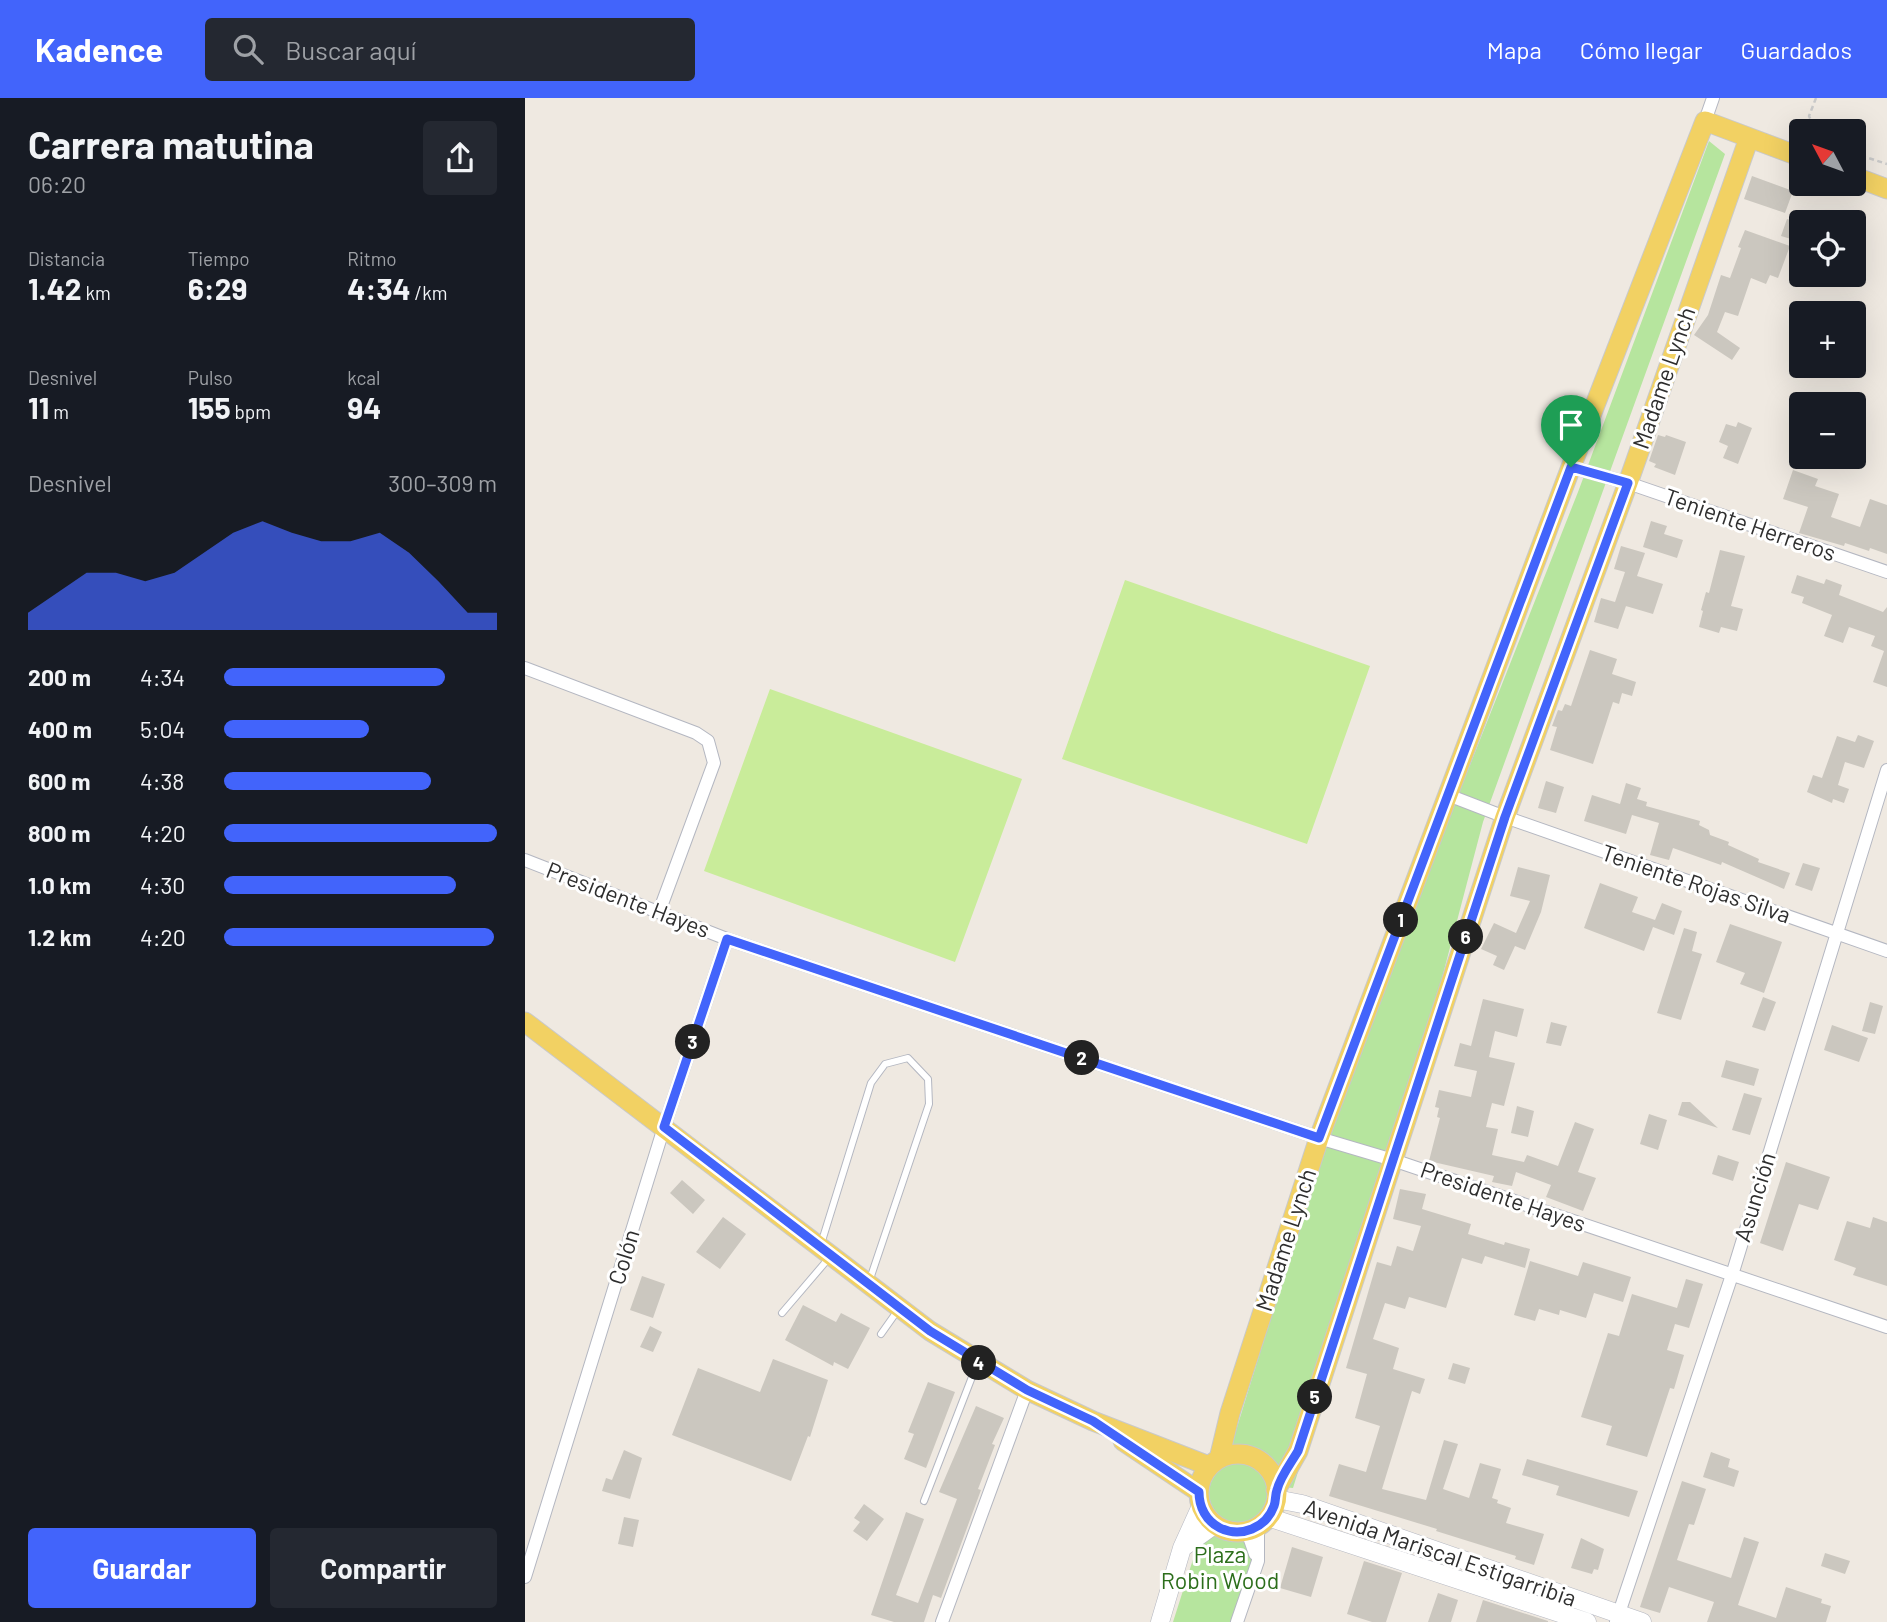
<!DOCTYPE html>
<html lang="es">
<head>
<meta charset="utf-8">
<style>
	body { margin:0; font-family:Barlow,sans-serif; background:#242831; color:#f1f3f6; height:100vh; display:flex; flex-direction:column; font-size:26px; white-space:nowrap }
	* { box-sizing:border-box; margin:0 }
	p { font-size:23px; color:#9ea1a6 }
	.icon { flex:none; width:38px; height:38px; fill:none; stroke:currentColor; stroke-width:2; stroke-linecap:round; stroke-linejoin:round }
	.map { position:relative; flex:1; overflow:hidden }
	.side { display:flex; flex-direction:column; background:#171b24; width:525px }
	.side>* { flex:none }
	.needle { width:46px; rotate:311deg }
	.tools { position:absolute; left:1264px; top:21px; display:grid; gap:14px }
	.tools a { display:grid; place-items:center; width:77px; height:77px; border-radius:7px; background:#171b24; box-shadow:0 7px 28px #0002; font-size:35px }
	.pin { position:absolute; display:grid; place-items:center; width:60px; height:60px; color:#fff; margin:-72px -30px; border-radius:50% 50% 50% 0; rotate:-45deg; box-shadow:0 0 7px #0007 }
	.pin .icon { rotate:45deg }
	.km { position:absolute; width:35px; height:35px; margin:-18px; border-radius:50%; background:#222; color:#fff; font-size:19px; line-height:35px; text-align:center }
	.round { display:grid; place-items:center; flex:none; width:74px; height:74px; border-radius:7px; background:#242831 }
	.summary { display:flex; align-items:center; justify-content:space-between; height:119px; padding:0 28px }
	h1 { font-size:38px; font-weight:700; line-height:52px }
	.metrics { display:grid; grid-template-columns:repeat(3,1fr); gap:10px; height:119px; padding:7px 28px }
	.metrics div { display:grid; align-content:center }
	.metrics b { font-size:30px; font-weight:700 }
	.metrics small { font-size:19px; font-weight:400 }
	.metrics p { font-size:19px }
	.chart { height:196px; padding:14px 28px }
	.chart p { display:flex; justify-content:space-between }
	.chart svg { width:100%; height:126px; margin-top:7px; fill:#4264fb; opacity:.7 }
	.cta { display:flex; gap:14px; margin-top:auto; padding:14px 28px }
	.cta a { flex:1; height:80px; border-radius:7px; background:#4264fb; color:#fff; font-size:28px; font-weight:700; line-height:80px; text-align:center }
	.cta a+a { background:#242831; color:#f1f3f6 }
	ul { padding:0 28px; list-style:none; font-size:23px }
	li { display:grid; grid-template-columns:112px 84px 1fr; align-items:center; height:52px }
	li i { height:18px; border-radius:9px; background:#4264fb }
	header { display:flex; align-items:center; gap:42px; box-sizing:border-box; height:98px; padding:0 35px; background:#4264fb; color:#fff }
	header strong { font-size:33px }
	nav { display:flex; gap:38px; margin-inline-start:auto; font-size:24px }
	.search { width:490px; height:63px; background:#242831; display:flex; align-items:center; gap:18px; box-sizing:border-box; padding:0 24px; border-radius:7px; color:#9ea1a6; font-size:26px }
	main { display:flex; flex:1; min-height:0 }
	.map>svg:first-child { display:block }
</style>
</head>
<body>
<header>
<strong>Kadence</strong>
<div class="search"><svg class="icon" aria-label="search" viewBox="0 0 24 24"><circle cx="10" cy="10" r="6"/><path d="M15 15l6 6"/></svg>Buscar aquí</div>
<nav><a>Mapa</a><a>Cómo llegar</a><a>Guardados</a></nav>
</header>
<main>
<section class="side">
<div class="summary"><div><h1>Carrera matutina</h1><p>06:20</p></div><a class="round"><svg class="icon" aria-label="share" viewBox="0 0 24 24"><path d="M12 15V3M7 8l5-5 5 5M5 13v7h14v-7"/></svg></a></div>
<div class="metrics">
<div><p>Distancia</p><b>1.42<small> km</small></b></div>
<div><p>Tiempo</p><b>6:29</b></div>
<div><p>Ritmo</p><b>4:34<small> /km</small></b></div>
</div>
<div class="metrics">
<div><p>Desnivel</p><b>11<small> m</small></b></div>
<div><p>Pulso</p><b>155<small> bpm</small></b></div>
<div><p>kcal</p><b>94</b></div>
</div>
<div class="chart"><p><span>Desnivel</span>300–309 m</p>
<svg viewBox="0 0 160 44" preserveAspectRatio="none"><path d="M0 44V38L10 31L20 24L30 24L40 27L50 24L60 17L70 10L80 6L90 10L100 13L110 13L120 10L130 17L140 27L150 38L160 38V44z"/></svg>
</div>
<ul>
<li><b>200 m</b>4:34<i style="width:81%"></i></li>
<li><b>400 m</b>5:04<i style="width:53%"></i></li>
<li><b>600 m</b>4:38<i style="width:76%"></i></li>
<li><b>800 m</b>4:20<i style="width:100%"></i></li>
<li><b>1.0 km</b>4:30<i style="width:85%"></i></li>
<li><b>1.2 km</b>4:20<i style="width:99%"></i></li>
</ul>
<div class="cta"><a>Guardar</a><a>Compartir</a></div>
</section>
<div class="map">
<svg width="1362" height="1524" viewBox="0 0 1362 1524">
	<rect width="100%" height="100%" fill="#efe9e1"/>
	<path fill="#b6e59e" d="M1184,43L1200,56L958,724L866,1074L768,1390L757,1389C750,1359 733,1356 705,1352L797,1053L926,715L1053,394Z
		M684 1395a30 30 0 1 1 60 0a30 30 0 1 1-60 0Z
		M679,1427C698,1444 717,1445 738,1434L707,1524H648Z"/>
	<path fill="#c9ec9a" d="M600,482L845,568L782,746L537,661Z
		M245,591L497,681L430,864L179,773Z"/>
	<path fill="#cbc7bf" d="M1227,78L1268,93L1260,115L1219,101Z
		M1262,121L1276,125V144L1256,138Z
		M1220,132L1265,148L1253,180L1245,177L1241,186L1226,180L1213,218L1200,214L1192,234L1215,250L1207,262L1169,237L1183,217L1196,177L1205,180L1216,150L1213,149Z
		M1213,324L1227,330L1213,366L1198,360L1203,348L1194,344L1201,326L1211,329Z
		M1133,337L1140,339L1141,337L1161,344L1150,377L1129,369L1131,366L1124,363Z
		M1268,372L1293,381L1290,388L1314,396L1306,419L1335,429L1345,401L1362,407V456L1345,450L1344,453L1320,445L1319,448L1274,435L1283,409L1258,401Z
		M1126,423L1142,428L1139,436L1158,442L1152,460L1118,449Z
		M1096,448L1120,455L1112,478L1138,486L1128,516L1094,506L1101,508L1093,531L1069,524L1076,500L1090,504L1100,474L1089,471Z
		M1195,452L1220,458L1206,508L1218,511L1212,533L1196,529L1194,535L1174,529L1178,513L1176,512L1181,494L1184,495Z
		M1272,477L1299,486L1301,481L1317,487L1314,497L1358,514L1362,509V589L1348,584L1359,553L1346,548L1350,538L1324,529L1318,545L1299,538L1307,517L1277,505L1279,499L1266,495Z
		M1065,552L1092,561L1087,576L1111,584L1107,598L1097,595L1094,606L1088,604L1068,666L1025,652L1032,629L1027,628L1033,612L1037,613L1040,606L1046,608Z
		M1333,637L1349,643L1339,670L1320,664L1313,687L1324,691L1319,705L1308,701L1307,705L1282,694L1288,677L1297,680L1312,638L1330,644Z
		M1021,683L1039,689L1031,715L1013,710Z
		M1101,685L1116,690L1112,701L1122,704L1121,708L1175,723L1174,727L1184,732L1185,737L1204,744L1203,747L1234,761L1233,764L1265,775L1259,791L1197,764L1196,767L1148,750L1144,762L1125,757L1134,725L1107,717L1101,736L1059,723L1067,697L1095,706Z
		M1278,765L1295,770L1287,793L1270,787Z
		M993,769L1025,777L1016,814L1000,852L990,848L979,872L968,867L972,858L956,851L969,825L991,835L1005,803L985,798Z
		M1075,785L1113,799L1107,814L1130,822L1137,805L1157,813L1149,837L1128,829L1119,853L1059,830Z
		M1205,826L1257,844L1239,895L1215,886L1220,875L1191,864Z
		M1159,830L1172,834L1167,853L1177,856L1156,922L1132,915Z
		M1238,899L1251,904L1240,933L1227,929Z
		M958,901L999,911L992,939L970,933L964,959L990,965L979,1008L967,1005L961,1029L973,1031L967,1057L999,1064L1002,1057L1033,1068L1050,1024L1069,1031L1053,1074L1071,1080L1058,1113L1021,1099L1026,1087L991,1074L987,1088L967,1084L969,1078L904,1063L915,1020L912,1019L914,1010L910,1009L914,992L946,999L952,973L929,968L935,945L946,948Z
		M1345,904L1358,908L1350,936L1337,933Z
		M1026,924L1042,928L1036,948L1021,945Z
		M1307,927L1343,940L1334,964L1299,952Z
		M1201,962L1234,971L1229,988L1196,979Z
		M1219,995L1237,1000L1225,1037L1207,1032Z
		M1157,1004H1165L1193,1030L1153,1017Z
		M992,1008L1009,1013L1003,1039L986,1035Z
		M1124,1016L1142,1022L1133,1052L1115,1046Z
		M1193,1057L1214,1064L1208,1083L1187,1076Z
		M1261,1064L1305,1079L1293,1112L1274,1106L1258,1153L1235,1145Z
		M157,1082L180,1102L168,1116L145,1095Z
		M875,1091L901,1096L897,1111L946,1126L943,1136L979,1147L980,1144L1005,1151L1000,1170L960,1158L957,1166L937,1160L921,1210L884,1199L880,1211L860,1205L848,1241L874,1250L868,1271L900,1281L895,1296L887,1293L857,1391L901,1402L919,1342L933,1346L918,1391L944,1400L955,1365L976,1371L967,1400L973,1402L972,1405L986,1410L981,1425L1019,1436L1009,1467L990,1461L991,1458L911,1433L912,1431L804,1398L814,1366L841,1374L855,1328L830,1320L842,1276L821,1270L852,1164L866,1168L872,1148L888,1153L896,1128L868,1121Z
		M198,1119L221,1136L195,1171L171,1154Z
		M1348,1119L1362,1124V1188L1328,1177L1331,1170L1309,1162L1322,1123L1345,1130Z
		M1005,1163L1053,1178L1058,1164L1106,1179L1098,1204L1069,1195L1061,1220L1035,1212L1034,1217L1014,1211L1010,1223L989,1217Z
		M117,1178L140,1186L128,1220L105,1212Z
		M1161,1181L1178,1186L1164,1230L1150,1226L1142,1252L1159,1257L1149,1291L1145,1290L1122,1359L1081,1347L1087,1328L1056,1319L1083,1235L1094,1238L1107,1196L1152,1210Z
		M278,1207L311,1224L316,1215L345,1230L323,1271L309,1264L308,1268L260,1242Z
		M125,1228L137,1234L128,1254L115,1249Z
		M248,1261L303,1282L285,1339L283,1338L266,1383L147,1337L173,1270L235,1294Z
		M928,1265L945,1270L940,1286L923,1281Z
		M403,1284L430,1294L401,1370L379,1361L389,1336L383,1334Z
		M451,1308L479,1320L467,1346L470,1347L453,1391L456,1392L416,1500L408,1497L399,1524H369L346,1517L381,1414L399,1421L371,1497L393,1505L432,1401L414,1394Z
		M99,1352L117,1360L105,1401L77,1393L81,1380L87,1382Z
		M1186,1354L1205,1361L1203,1369L1214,1373L1209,1389L1178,1379Z
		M1002,1361L1113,1393L1104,1419L1031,1397L1034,1388L997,1377Z
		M1157,1383L1181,1391L1169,1427L1164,1426L1152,1462L1206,1480L1219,1439L1234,1444L1213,1507L1251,1520L1261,1489L1297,1501L1296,1505L1306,1508L1301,1524H1182L1189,1504L1144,1489L1135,1515L1115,1509Z
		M339,1406L359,1421L342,1443L328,1433L335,1424L329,1420Z
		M99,1419L114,1422L108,1449L93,1446Z
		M1056,1440L1079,1451L1073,1472L1069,1471L1067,1476L1046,1470Z
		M767,1449L798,1459L786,1499L755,1490Z
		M1300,1455L1325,1463L1320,1476L1296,1468Z
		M839,1463L877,1475L861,1524H847L822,1516Z
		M913,1495L933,1502L926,1524H903Z
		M958,1502L1023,1523V1524H951Z"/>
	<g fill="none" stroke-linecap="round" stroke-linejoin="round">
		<g stroke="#b4b7c1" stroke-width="8">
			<path id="lane" d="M296,1146L346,985L360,966L383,960L403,981L404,1006L345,1181
				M257,1215L304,1160
				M356,1236L373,1212
				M399,1403L452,1266"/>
		</g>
		<g stroke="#b4b7c1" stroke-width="14">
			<path id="street" d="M1180,23L1188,0
				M1046,369L1103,385L1362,474
				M0,570L171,635L183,643L189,665L134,814
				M923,697L980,719L1362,853
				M0,762L202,841L794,1040L868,1062L1362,1229
				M722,1433L730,1456
				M0,1479L139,1029L202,841
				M417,1524L502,1292
				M712,1524L733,1463V1428
				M1091,1524L1207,1177L1362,672"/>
		</g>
		<g stroke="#b4b7c1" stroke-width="19">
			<path id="secondary" d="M751,1401L777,1406L1117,1524
				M743,1419L1062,1524
				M657,1450L689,1427
				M635,1524L657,1450L676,1408"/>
		</g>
		<g stroke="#c9c9c9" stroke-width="21">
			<path id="primary" d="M1328,78L1362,91
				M0,924L405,1233L502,1292L568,1323L684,1368
				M598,1343L674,1394
				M674 1395a39 39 0 1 1 78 0a39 39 0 1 1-78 0Z
				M694,1361L705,1315L794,1040L1046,369L1180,23L1276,59
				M751,1392L773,1353L980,719L1103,385L1224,40"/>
		</g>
		<path stroke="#c9c9c9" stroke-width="2.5" stroke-dasharray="5 3.5" stroke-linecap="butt" d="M1291,0L1284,18L1291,33
			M1328,55L1362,66"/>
		<use href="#lane" stroke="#fff" stroke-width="6"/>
		<use href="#street" stroke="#fff" stroke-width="12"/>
		<use href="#secondary" stroke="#fff" stroke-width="18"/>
		<use href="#primary" stroke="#f2d163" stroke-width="19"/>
	</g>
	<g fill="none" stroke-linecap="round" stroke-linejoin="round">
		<g stroke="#fff" stroke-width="14">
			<path id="route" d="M1046,369L1103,385L980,719L773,1353C766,1365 755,1379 752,1392C750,1397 751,1403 749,1408C741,1430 716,1440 695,1430C681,1423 674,1409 674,1394L568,1323L502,1292L405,1233L139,1029L202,841L794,1040Z"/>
		</g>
		<use href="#route" stroke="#4264fb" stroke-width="9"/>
	</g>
	<g text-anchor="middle" stroke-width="6" stroke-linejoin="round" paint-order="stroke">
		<g font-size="23" fill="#2e2e2e" stroke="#fff">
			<text transform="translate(1139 280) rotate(-71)" y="8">Madame Lynch</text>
			<text transform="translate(1225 427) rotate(19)" y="8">Teniente Herreros</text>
			<text transform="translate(1171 786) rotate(19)" y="8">Teniente Rojas Silva</text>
			<text transform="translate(103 802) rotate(21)" y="8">Presidente Hayes</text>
			<text transform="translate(978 1099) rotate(19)" y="8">Presidente Hayes</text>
			<text transform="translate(1230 1099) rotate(-73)" y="8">Asunción</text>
			<text transform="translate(761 1142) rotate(-72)" y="8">Madame Lynch</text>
			<text transform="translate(99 1159) rotate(-73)" y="8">Colón</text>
			<text transform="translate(915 1455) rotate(19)" y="8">Avenida Mariscal Estigarribia</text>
		</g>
		<g font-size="23" fill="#2c6e1b" stroke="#fff">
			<text x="695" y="1465">Plaza<tspan x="695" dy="26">Robin Wood</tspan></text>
		</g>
	</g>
</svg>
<div class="tools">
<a><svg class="needle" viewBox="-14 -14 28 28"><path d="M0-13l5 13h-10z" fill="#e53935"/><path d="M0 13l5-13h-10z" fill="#9ea1a6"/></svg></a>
<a><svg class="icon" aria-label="locate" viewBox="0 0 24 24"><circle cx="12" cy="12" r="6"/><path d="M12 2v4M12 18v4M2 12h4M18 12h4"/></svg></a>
<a>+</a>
<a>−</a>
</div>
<div class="pin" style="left:1046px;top:369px;background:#1e9e55"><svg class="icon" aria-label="arrive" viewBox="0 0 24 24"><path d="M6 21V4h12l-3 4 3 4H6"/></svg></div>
<b class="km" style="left:876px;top:822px">1</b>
<b class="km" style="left:557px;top:960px">2</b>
<b class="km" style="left:168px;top:944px">3</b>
<b class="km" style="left:454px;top:1265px">4</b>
<b class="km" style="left:790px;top:1299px">5</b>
<b class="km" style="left:941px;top:839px">6</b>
</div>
</main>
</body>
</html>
